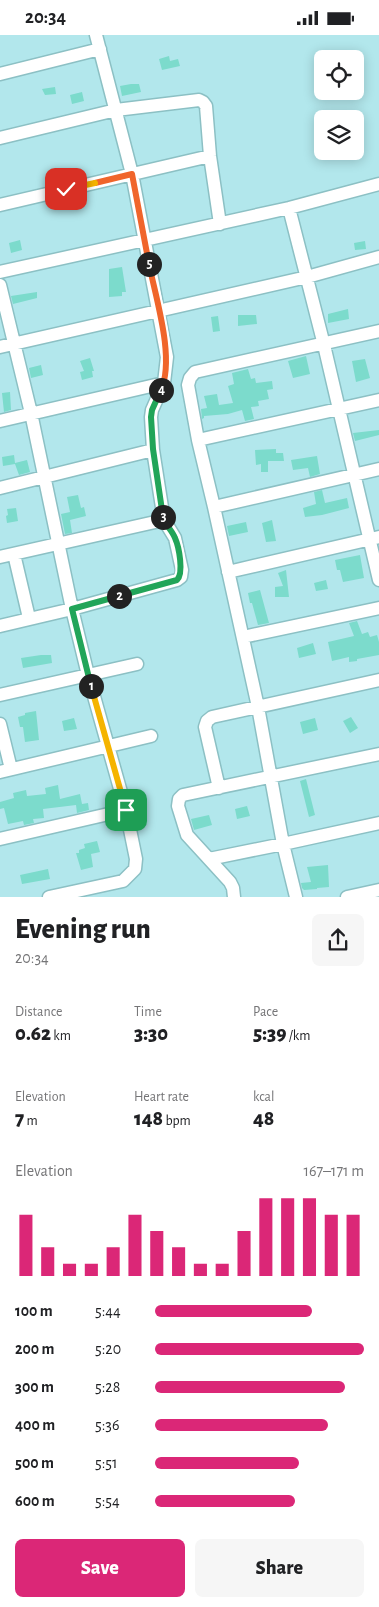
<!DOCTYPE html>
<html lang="en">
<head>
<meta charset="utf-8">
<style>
	body { margin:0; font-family:"Alegreya Sans",sans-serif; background:#f6f6f6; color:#202124; height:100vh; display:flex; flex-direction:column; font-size:19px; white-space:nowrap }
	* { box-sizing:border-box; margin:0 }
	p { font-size:16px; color:#757577 }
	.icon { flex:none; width:28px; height:28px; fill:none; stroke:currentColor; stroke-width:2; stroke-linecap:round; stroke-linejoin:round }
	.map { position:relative; height:862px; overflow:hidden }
	.panel { display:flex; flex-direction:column; background:#fff; flex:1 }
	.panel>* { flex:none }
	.controls { position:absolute; left:314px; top:15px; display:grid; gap:10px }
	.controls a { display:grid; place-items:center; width:50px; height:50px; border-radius:8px; background:#fff; box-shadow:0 2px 12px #0003; font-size:25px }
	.pin { position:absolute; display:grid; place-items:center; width:42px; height:42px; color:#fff; margin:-21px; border-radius:10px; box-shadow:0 2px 8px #0006 }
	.km { position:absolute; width:25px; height:25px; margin:-12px; border-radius:50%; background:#222; color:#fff; font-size:14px; line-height:25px; text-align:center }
	.round { display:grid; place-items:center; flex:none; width:52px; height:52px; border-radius:8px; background:#f6f6f6 }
	.summary { display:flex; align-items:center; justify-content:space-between; height:85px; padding:0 15px }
	h1 { font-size:28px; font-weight:800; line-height:38px }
	.metrics { display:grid; grid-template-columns:repeat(3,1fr); gap:8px; height:85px; padding:5px 15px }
	.metrics div { display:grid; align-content:center }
	.metrics b { font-size:21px; font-weight:800 }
	.metrics small { font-size:14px; font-weight:400 }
	.metrics p { font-size:14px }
	.chart { height:140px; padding:10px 15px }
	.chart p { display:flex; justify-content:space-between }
	.chart svg { width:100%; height:90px; margin-top:5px; stroke:#db2777; stroke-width:6 }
	.primary-button { display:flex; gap:10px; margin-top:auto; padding:10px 15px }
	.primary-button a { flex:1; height:58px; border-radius:8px; background:#db2777; color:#fff; font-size:20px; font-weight:800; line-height:58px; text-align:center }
	.primary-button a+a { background:#f6f6f6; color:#202124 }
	ul { padding:0 15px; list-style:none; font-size:16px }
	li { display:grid; grid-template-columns:80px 60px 1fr; align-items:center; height:38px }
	li i { height:12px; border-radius:6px; background:#db2777 }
	.status { display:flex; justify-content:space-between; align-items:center; height:35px; padding:0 25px; background:#fff; direction:ltr }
	.status svg { height:14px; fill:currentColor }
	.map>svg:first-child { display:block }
</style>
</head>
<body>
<div class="status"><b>20:34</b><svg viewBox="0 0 49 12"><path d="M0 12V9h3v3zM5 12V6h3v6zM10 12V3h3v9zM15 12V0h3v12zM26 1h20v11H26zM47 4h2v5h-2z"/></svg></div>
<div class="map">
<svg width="379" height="862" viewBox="0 0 379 862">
	<rect width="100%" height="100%" fill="#b2e7ec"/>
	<path fill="#7cdbcc" d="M169,21L170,26L178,24L180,31L162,35L159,24Z
		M131,49H139L141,57L122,61L120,51Z
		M55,52L56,59L45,60L42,54Z
		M82,57L84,66L72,69L70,60Z
		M20,205L22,215L11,218L9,208Z
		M365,206L366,214L355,215L354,208Z
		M122,232L126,257H122V261L109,262V234Z
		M37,257V263L13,269L11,261Z
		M348,274L349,284L328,288V279Z
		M238,280H256L257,289L238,291Z
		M218,281L220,296L213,297L211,282Z
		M306,321L310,339L293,343L288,326Z
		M90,323L94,336H92L93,342L82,345L80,337L84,336L80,326Z
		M365,324L370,343L356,347L352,326Z
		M41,330L43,340L31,343L29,333Z
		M248,334L251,344L255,343L256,348L272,346L273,354L267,355L269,364L258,366L259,371L251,372L254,384L245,386L242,375L228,379L204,381V383L202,384L201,374L207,373L204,361L217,359L219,370L233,368L228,351L234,349L232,338Z
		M10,357L11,375L4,377L2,358Z
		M379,395V400L355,406L353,398Z
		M276,414V418H283L284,426H268V437H261V429L256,430L255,415Z
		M14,420L15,428L27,425L30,437L19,440L15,429L3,431L2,422Z
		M317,421L320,439L310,442L308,433L293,435L291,425Z
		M322,455L325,468L347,463L349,473L322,480L305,482L303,473L316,469L314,457Z
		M78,460L81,473L84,472L86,481L70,485L72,498L65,499L61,479L70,477L67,462Z
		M16,473L18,486L7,488L6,481L8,480L7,474Z
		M272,485L276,506L266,507L262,488Z
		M246,487L248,497L229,501L227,491Z
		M360,520L364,543L343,547L340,535H337L335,525Z
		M286,535L289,562H275V552L283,551L278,538Z
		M326,545L328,554L316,556L314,548Z
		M260,555L269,588L258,590L252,568H250L248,558Z
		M357,586L362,599L368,597L370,602L377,600L379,607V620L357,624V626L349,627V622L332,626L328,607L354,601L349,588Z
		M313,608L316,619L299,623L297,613Z
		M41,620H51L52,628L23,633L21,623Z
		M36,676L39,705L25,707L23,692H20L18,682L25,680V678Z
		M351,682L358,693L350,698L343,686Z
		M74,683L77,694L64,696L62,686Z
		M315,683L318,695L303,699L300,687Z
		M306,744L315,780L309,782L300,746Z
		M58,750L60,764L80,759L82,769L88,768L89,775L77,778L76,770L43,774L44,783L33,784L34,788L24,790L23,786L8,789L4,773L0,774V767L14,763L13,758L26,755L27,761L46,759L45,753Z
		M247,771L250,781L237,784L235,774Z
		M209,780L212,790L194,795L191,784Z
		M97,806L100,817L91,819L93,832L81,835L76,818H79V815L85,813L84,809Z
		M328,830L329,852L317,853V854L304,855L302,853L301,848L311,847L307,832Z
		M48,834L50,844L22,849L20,840Z"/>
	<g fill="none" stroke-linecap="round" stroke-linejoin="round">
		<g stroke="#8cc0c4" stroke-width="15">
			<path id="minor" d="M0,39L100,14
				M0,103L116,75L199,65L203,67L206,71L210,121L220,189
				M0,170L210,121
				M289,173L324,310L379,545
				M0,237L289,173L379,149
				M0,250L31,378L72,574L88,640L126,775L136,824L135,834L123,846L49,862
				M0,312L307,242L379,222
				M0,386L164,348
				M198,405L379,365
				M0,453L153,415
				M214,472L379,434
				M14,519L29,583
				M0,522L164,485
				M228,537L379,502
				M0,591L72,574L177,545L181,542L182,535L175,503L164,485L153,415L151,382L152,375L164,348L167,322L132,139L96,0
				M243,602L379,573
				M0,660L137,629
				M0,689L11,734
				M0,737L151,701
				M219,753L205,692L207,686L212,682L379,645
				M0,804L126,775
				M209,824L283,809L379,788
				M234,862L233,853L230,847L187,800L178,771L179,764L183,760L379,719
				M296,862L283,809L258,672L214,472L198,405L188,350L190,343L195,337L379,296
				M347,862L379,855"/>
		</g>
		<use href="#minor" stroke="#fff" stroke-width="12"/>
	</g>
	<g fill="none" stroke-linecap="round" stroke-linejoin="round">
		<g stroke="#fff" stroke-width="10">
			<path id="split-1" d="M91,651L126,775"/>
		</g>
		<g stroke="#fff" stroke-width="10">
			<path id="split-2" d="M91,651L72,574L119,561"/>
		</g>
		<g stroke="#fff" stroke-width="10">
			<path id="split-3" d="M119,561L177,545C184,538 179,512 175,503C172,495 165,490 163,482"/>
		</g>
		<g stroke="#fff" stroke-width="10">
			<path id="split-4" d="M161,355L152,375L151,382L153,414L163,482"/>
		</g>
		<g stroke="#fff" stroke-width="10">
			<path id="split-5" d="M149,229C156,264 175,323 161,355"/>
		</g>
		<g stroke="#fff" stroke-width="10">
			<path id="split-6" d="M95,148L132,139L149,229"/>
		</g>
		<g stroke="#fff" stroke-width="10">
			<path id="split-7" d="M66,154L95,148"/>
		</g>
		<use href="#split-1" stroke="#f5b400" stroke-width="6"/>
		<use href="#split-2" stroke="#22a559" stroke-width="6"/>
		<use href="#split-3" stroke="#22a559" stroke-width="6"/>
		<use href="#split-4" stroke="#22a559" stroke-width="6"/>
		<use href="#split-5" stroke="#f0652b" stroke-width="6"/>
		<use href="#split-6" stroke="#f0652b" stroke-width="6"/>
		<use href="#split-7" stroke="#f5b400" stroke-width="6"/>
	</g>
</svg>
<div class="controls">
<a><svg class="icon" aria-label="locate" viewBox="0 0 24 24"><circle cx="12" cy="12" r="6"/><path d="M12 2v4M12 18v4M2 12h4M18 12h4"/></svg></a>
<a><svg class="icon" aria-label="layers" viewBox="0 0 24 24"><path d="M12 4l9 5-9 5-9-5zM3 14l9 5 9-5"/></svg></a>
</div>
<div class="pin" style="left:126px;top:775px;background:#1e9e55"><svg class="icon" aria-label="arrive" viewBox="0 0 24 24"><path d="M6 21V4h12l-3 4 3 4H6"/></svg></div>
<div class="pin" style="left:66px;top:154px;background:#d93025"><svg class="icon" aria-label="check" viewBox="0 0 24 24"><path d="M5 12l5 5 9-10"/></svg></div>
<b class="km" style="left:91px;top:651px">1</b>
<b class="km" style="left:119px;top:561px">2</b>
<b class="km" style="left:163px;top:482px">3</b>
<b class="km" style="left:161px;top:355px">4</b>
<b class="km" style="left:149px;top:229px">5</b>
</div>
<section class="panel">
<div class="summary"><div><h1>Evening run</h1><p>20:34</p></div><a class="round"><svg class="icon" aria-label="share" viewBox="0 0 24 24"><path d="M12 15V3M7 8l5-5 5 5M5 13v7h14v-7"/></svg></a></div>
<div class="metrics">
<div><p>Distance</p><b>0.62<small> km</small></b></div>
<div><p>Time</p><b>3:30</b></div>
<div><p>Pace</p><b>5:39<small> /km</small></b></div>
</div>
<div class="metrics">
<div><p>Elevation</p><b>7<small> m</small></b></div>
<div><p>Heart rate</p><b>148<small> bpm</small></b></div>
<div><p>kcal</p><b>48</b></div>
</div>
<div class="chart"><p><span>Elevation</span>167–171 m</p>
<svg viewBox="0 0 160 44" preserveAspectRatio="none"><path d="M5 44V14M15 44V30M25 44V38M35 44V38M45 44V30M55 44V14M65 44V22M75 44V30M85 44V38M95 44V38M105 44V22M115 44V6M125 44V6M135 44V6M145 44V14M155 44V14"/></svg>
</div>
<ul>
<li><b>100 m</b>5:44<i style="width:75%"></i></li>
<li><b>200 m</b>5:20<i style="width:100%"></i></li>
<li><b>300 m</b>5:28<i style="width:91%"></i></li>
<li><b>400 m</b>5:36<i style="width:83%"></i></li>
<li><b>500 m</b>5:51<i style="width:69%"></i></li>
<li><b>600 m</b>5:54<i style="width:67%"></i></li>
</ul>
<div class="primary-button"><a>Save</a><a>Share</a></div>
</section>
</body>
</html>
